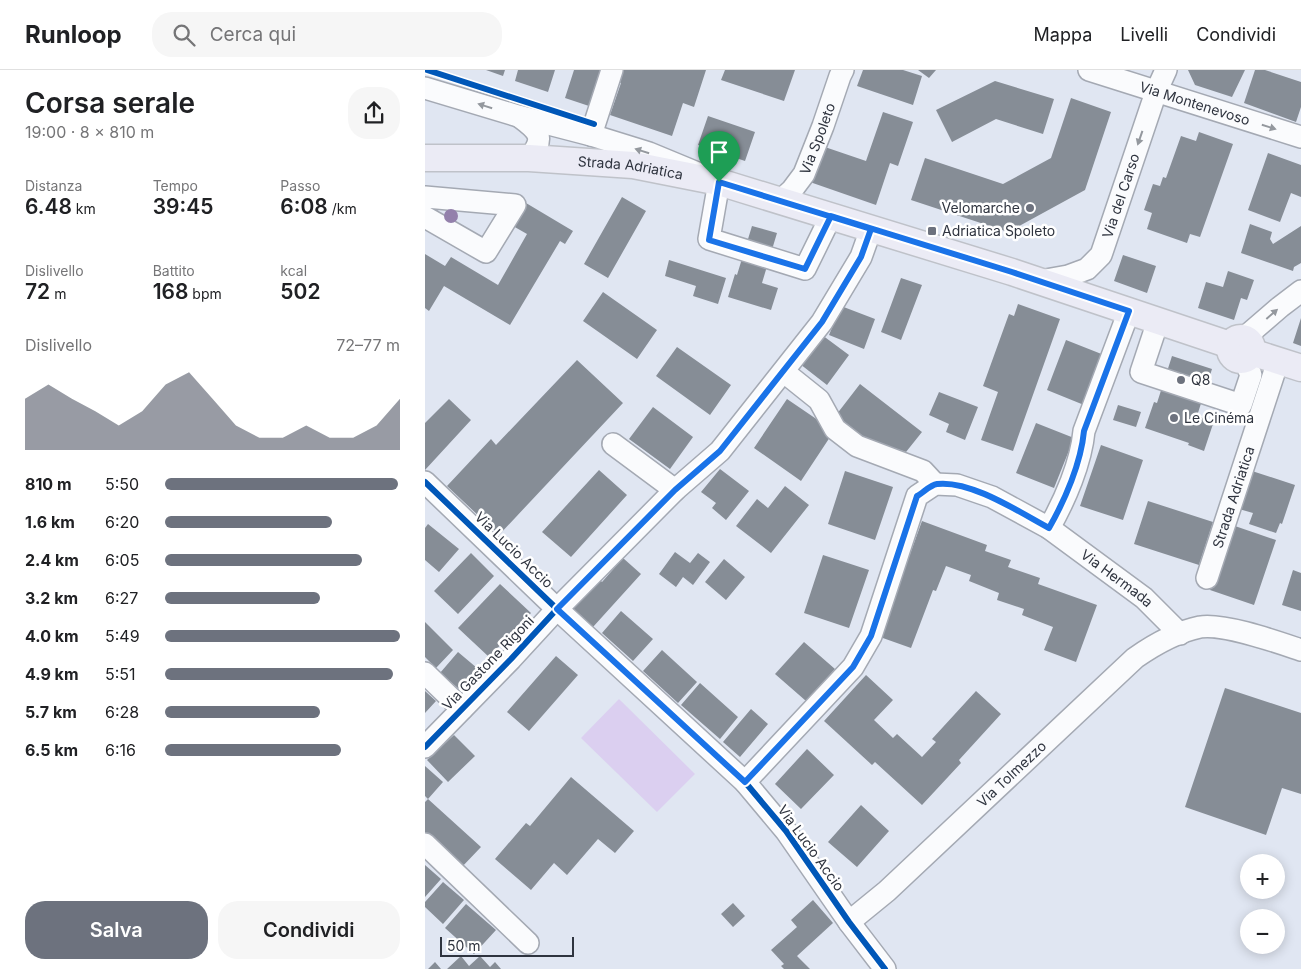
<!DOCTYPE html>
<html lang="it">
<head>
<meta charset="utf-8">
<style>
	body { margin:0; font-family:Inter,sans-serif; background:#f6f6f6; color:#202124; height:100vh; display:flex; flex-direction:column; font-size:19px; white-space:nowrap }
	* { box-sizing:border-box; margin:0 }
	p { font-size:16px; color:#757577 }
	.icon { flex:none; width:28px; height:28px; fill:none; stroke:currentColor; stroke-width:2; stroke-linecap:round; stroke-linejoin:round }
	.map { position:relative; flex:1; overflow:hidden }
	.panel { display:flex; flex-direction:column; background:#fff; width:425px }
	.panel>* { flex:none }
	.tools { position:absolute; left:815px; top:784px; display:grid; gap:10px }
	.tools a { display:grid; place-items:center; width:45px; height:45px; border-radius:50%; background:#fff; box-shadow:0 2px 12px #0003; font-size:25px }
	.scale { position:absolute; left:15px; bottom:12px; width:134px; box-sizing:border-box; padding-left:5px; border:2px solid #2f343f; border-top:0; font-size:14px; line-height:18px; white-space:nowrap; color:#2f343f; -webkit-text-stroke:4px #fff; paint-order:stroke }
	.pin { position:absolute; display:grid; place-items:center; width:42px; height:42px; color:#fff; margin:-51px -21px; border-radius:50% 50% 50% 0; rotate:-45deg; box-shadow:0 0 5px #0007 }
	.pin .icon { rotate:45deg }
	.round { display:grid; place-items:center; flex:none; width:52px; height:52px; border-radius:20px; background:#f6f6f6 }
	.headline { display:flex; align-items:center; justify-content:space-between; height:85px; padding:0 25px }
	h1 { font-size:28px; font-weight:600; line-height:38px }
	.stats { display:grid; grid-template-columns:repeat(3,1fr); gap:8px; height:85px; padding:5px 25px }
	.stats div { display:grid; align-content:center }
	.stats b { font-size:21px; font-weight:600 }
	.stats small { font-size:14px; font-weight:400 }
	.stats p { font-size:14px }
	.chart { height:140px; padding:10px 25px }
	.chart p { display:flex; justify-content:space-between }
	.chart svg { width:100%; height:90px; margin-top:5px; fill:#6d727e; opacity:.7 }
	.cta { display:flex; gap:10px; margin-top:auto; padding:10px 25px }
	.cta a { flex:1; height:58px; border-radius:20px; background:#6d727e; color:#fff; font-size:20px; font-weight:600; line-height:58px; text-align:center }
	.cta a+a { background:#f6f6f6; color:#202124 }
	ul { padding:0 25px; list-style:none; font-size:16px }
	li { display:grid; grid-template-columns:80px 60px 1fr; align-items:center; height:38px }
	li i { height:12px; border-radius:6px; background:#6d727e }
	header { display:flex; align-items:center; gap:30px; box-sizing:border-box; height:70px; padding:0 25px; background:#fff; border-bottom:1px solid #e0e0e0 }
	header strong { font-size:24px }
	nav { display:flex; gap:28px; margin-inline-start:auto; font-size:18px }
	.search { width:350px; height:45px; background:#f6f6f6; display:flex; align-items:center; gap:12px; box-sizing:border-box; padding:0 18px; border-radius:20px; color:#757577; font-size:19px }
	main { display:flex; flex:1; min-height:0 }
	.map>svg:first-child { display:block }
</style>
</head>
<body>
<header>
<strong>Runloop</strong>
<div class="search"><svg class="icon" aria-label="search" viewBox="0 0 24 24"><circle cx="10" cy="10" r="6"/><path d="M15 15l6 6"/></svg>Cerca qui</div>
<nav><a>Mappa</a><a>Livelli</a><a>Condividi</a></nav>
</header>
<main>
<section class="panel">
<div class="headline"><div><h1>Corsa serale</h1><p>19:00 · 8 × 810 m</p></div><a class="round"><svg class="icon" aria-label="share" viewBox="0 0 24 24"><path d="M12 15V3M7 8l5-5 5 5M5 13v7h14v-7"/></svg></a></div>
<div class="stats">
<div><p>Distanza</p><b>6.48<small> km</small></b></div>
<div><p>Tempo</p><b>39:45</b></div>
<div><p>Passo</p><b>6:08<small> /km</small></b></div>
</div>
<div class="stats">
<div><p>Dislivello</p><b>72<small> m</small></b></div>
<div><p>Battito</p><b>168<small> bpm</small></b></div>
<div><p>kcal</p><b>502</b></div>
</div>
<div class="chart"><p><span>Dislivello</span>72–77 m</p>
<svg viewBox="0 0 160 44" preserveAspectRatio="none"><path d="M0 44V19L10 12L20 19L30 25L40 32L50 25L60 12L70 6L80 19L90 32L100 38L110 38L120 32L130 38L140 38L150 32L160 19V44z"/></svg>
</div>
<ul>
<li><b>810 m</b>5:50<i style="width:99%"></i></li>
<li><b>1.6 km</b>6:20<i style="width:71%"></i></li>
<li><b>2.4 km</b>6:05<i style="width:84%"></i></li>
<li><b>3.2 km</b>6:27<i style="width:66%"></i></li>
<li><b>4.0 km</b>5:49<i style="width:100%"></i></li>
<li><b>4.9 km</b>5:51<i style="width:97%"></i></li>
<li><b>5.7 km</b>6:28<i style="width:66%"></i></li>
<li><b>6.5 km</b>6:16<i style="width:75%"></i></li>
</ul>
<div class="cta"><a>Salva</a><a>Condividi</a></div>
</section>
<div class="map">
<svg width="876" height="899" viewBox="0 0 876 899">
	<rect width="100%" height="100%" fill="#e0e6f2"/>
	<path fill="#dbcff0" d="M194,629L270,704L232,742L156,668Z"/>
	<path fill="#868d96" d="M61,0H80L78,6Z
		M93,0H130L123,22L90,11Z
		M149,0H184L173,39L140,28Z
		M190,0H281L269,37L258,33L247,66L185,45L196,13L187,9Z
		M300,0H370L359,31L296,10Z
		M438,0H478L497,6L488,35L432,16Z
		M493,0H511L504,8Z
		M763,0H820L807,27L770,15Z
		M830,0H840L876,12V37L871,52L819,33Z
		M570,11L629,29L618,64L571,49L527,72L511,40Z
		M646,28L686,42L660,120L583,162L486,130L500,88L578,114L626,88Z
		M458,42L488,52L473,96L465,93L451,135L382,111L394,75L441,91Z
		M283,46L330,62L320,91L273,75Z
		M774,62L808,74L775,167L765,164L762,173L722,159L727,143L719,140L728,114L735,116L738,107L741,108L756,66L771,71Z
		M843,83L876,95V127L866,123L855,152L823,140Z
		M197,127L221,141L183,208L159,194Z
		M101,133L148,161L140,174L135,171L85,255L19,216L4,241L0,238V184L20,196L26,187L73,215L102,164L88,156Z
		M825,154L847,162L845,169L848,174L876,156V193L869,197L868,201L816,183Z
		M327,156L352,163L337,213L353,218L346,240L303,227L310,204L312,205Z
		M698,185L731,196L722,223L689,211Z
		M244,190L301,208L293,234L268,226L271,216L240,206Z
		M803,201L829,210L822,230L816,228L809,250L773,238L781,212L798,217Z
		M476,208L497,215L476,270L456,262Z
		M178,222L232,260L212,289L158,251Z
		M593,234L635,249L588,381L556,370L573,322L558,316L584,244L589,246Z
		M416,236L450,249L439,279L404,265Z
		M876,248V276L868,273Z
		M397,265L424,285L402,315L375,294Z
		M641,270L679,285L659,335L622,320Z
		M252,277L306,315L285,345L231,306Z
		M747,286L787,299L772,346L789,351L779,381L763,375L764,373L720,358L729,332L732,333Z
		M152,290L198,333L74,465L22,416L66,369L71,375Z
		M435,314L497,362L481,382L426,364L408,349Z
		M514,322L553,337L540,370L521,362L524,354L504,345Z
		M24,329L46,350L0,400V353Z
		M362,329L409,361L376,411L329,378Z
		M693,335L716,342L711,357L688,350Z
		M228,337L268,367L245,399L204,369Z
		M611,353L649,368L629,418L591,403Z
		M676,375L718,390L698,450L655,436Z
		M295,399L324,421L301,450L287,438L291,433L276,422Z
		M174,400L202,425L146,487L117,462Z
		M420,401L468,417L450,470L403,454Z
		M827,401L870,415L857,454L855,453L851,463L824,454L828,443L814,439Z
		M360,416L384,435L346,483L311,456L332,429L343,438Z
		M723,431L788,452L774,495L709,474Z
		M497,451L562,475L560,481L586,490L583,497L615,508L613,514L672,535L651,592L619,580L628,557L597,545L599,539L572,530L574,523L544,511L546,505L521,496L511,521L508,520L486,578L455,567Z
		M3,454L34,479L14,502L0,490V458Z
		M807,455L851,470L829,535L785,520Z
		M250,482L265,493L273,483L285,492L268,515L258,507L251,517L234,504Z
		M46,483L69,506L33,544L9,521Z
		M398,485L444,500L424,558L379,543Z
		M198,488L216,504L168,557L146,538L173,508L177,512Z
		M299,489L320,507L301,530L280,512Z
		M868,500L876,503V541L857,535Z
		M75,514L106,543L64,587L33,558Z
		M196,541L228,569L208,591L177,563Z
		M0,552L28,580L11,598L0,587Z
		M379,572L410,599L381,631L350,604Z
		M237,580L272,612L253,633L218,601Z
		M33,582L52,598L34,619L15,603Z
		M131,586L153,605L104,661L82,642Z
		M441,605L468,630L449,650L468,668L472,664L497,687L511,672L507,669L551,621L576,644L534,690L536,693L497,735L450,692L447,695L399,651Z
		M275,613L313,647L295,669L256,635Z
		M800,618L876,643V724L857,718L841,765L760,737Z
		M0,621L11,631L0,643Z
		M326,639L343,654L315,687L298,672Z
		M29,665L50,686L23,712L2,690Z
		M382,679L409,705L376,739L350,714Z
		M0,696L18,712L3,729L56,777L35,799L0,768V732L3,729L0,726Z
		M146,707L209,761L190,783L173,769L142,805L129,793L106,820L70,789L101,753L105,756Z
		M436,735L464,761L432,797L403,772Z
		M0,795L16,809L0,827Z
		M18,812L39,830L18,854L0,837V832Z
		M388,830L408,853L372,886L385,899H359L356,896L359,894L346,880L372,857L366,850Z
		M308,833L320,846L308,857L296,844Z
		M41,834L71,860L49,884L20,858Z
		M36,886L44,896L55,886L65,897L70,892L76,899H22Z
		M10,892L16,899H3Z"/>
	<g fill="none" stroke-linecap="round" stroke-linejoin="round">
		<g stroke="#a4a9b3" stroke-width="24">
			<g id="minor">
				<path id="s1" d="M664,0L876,67"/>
				<path d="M0,18L93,46L166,65L224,83L294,112L284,169L380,199L406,146"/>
				<path d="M95,47C114,61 121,68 104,88"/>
				<path d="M166,65L187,0"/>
				<path d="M0,127L90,135L61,182L0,147"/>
				<path id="s2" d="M355,131L367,120L379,104L398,56L415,6L418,0"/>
				<path id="s3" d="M615,211L643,206L662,199L676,185L731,22L741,0"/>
				<path d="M733,251L716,302L816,335L826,305L819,289"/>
				<path d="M819,268L855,237L876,221"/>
				<path d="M359,302L394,330L410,359L432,376L498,401L510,414"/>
				<path d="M188,374L250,420"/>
				<path d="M0,412L132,539L320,712L361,761L424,852L460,899"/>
				<path d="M624,458C640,430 656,393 659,361L704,241"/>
				<path id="s4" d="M782,508L853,291"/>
				<path d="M0,603L37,639"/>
				<path d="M0,677L86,589L132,539L250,420L295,381L397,252L436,187L446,159"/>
				<path id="s5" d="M320,712L428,597L446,566L492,426L510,414L532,415L567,427L624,458L719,528L755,564"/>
				<path d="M0,774L103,873"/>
				<path id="s6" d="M424,852L462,821L710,588C730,574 751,562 775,557C799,553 852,572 876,580"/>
			</g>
		</g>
		<g stroke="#bfc2c9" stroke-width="29">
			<g id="major">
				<path id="s7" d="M0,88H104L208,95L294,112L587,202L805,275"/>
				<circle cx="816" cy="279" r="11"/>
				<path d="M826,282L876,298"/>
			</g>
		</g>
		<use href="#minor" stroke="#fafbfd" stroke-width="21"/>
		<use href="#major" stroke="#ebebf5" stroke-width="26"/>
		<g stroke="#fff" stroke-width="9">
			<path id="cycleway" d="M2,0L169,54
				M0,412L132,539L320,712L361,761L424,852L460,899
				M0,677L86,589L132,539L250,420L295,381L397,252L436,187L446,159"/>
		</g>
		<use href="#cycleway" stroke="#0057b8" stroke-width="6"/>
	</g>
	<circle fill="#9380ab" cx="26" cy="146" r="7"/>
	<defs><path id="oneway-solid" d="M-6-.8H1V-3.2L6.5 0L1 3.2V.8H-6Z" transform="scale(1.25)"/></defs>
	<g fill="#94989e">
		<use href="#oneway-solid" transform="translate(60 36) rotate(-163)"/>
		<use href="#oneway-solid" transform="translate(844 57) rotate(17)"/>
		<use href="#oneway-solid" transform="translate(715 68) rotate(109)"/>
		<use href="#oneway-solid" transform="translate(217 81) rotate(-162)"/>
		<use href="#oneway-solid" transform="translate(847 244) rotate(-41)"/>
	</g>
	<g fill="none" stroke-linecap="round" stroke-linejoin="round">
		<g stroke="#fff" stroke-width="10">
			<path id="route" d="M294,112L446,159L436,187L397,252L295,381L250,420L132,539L320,712L428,597L446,566L492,426C498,423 505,415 512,414C546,410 594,442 624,458C640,430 656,393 659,361L704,241L587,202L406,146L380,199L284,170L294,112"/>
		</g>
		<use href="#route" stroke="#1a73e8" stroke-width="6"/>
	</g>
	<g fill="#6d727e" stroke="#fff" stroke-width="2">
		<circle cx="605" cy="138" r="5"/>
		<rect x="502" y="156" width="10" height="10" rx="2.5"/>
		<circle cx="756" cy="310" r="5"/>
		<circle cx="749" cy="348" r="5"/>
	</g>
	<g text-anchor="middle" stroke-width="5" stroke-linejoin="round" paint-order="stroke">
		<g font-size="14" fill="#2f343f" stroke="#fff">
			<text dy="5" stroke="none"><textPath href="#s1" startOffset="111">Via Montenevoso</textPath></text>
			<text dy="5" stroke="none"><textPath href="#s2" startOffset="74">Via Spoleto</textPath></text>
			<text dy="5" stroke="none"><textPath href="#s7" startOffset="206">Strada Adriatica</textPath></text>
			<text dy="5" stroke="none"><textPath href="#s3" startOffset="131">Via del Carso</textPath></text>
			<text dy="5" stroke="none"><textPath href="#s4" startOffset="85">Strada Adriatica</textPath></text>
			<text transform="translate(89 480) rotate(44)" y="5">Via Lucio Accio</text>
			<text dy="5" stroke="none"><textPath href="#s5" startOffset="571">Via Hermada</textPath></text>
			<text transform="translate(63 593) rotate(-46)" y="5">Via Gastone Rigoni</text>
			<text dy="5" stroke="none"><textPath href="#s6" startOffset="220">Via Tolmezzo</textPath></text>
			<text transform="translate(386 778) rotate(54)" y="5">Via Lucio Accio</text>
		</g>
		<g font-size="14" fill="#2f343f" stroke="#fff" text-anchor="start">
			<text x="595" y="143" text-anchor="end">Velomarche</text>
			<text x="517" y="166">Adriatica Spoleto</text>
			<text x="766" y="315">Q8</text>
			<text x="759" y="353">Le Cinéma</text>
		</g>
	</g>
</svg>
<div class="tools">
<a>+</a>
<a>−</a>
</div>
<div class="scale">50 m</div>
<div class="pin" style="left:294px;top:112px;background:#1e9e55"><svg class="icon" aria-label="arrive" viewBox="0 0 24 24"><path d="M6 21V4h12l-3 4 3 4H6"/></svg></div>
</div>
</main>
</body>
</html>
